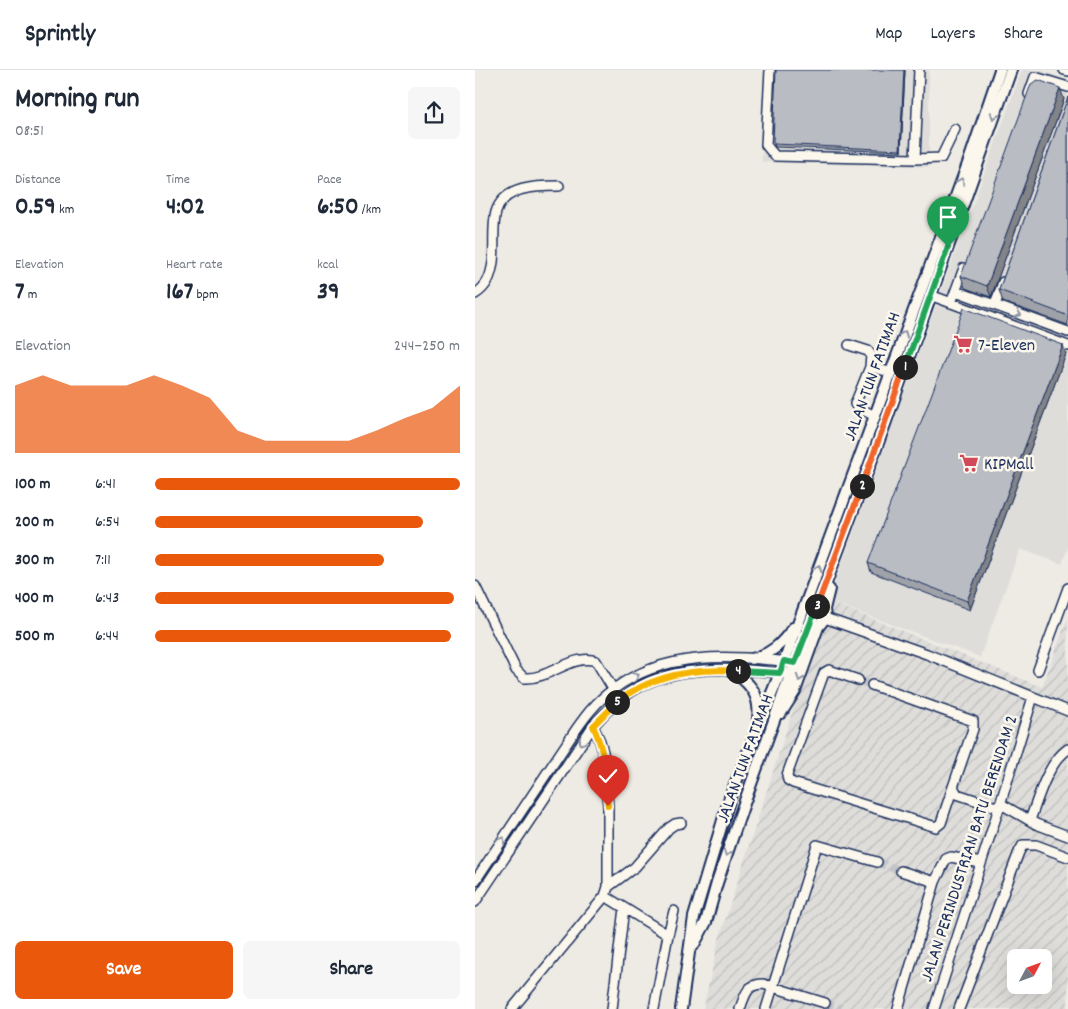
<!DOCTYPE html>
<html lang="en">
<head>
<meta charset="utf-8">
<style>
	body { margin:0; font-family:Dekko,sans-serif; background:#f6f6f7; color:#1f2937; height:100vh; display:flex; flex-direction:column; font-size:19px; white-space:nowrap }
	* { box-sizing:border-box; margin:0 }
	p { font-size:16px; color:#747a83 }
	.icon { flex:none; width:28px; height:28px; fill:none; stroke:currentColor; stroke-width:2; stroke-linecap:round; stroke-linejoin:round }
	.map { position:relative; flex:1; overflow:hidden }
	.side { display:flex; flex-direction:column; background:#fff; width:475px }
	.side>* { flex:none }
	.needle { width:32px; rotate:49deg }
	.tools { position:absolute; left:532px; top:879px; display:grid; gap:10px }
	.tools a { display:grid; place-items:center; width:45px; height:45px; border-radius:8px; background:#fff; box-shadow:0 5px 20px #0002; font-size:25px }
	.pin { position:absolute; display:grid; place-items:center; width:42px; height:42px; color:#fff; margin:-51px -21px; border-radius:50% 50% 50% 0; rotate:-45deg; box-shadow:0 0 5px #0007 }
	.pin .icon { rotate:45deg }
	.km { position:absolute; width:25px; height:25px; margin:-12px; border-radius:50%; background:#222; color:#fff; font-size:14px; line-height:25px; text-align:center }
	.round { display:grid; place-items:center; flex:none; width:52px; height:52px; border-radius:8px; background:#f6f6f7 }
	.summary { display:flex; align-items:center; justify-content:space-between; height:85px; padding:0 15px }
	h1 { font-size:28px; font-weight:800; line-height:38px }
	.metrics { display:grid; grid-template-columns:repeat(3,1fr); gap:8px; height:85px; padding:5px 15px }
	.metrics div { display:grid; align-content:center }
	.metrics b { font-size:25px; font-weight:800 }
	.metrics small { font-size:14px; font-weight:400 }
	.metrics p { font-size:14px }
	.chart { height:140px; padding:10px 15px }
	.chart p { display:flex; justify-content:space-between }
	.chart svg { width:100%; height:90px; margin-top:5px; fill:#ea580c; opacity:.7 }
	.button { display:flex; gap:10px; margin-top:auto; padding:10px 15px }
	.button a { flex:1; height:58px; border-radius:8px; background:#ea580c; color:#fff; font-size:20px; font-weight:800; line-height:58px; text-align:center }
	.button a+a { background:#f6f6f7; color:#1f2937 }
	ul { padding:0 15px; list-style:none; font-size:16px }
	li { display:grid; grid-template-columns:80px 60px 1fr; align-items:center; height:38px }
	li i { height:12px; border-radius:6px; background:#ea580c }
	header { display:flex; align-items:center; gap:30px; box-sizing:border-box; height:70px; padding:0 25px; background:#fff; border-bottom:1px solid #e0e1e3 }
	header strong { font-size:24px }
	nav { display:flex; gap:28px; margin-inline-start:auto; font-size:18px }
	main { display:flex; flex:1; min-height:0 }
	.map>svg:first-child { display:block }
</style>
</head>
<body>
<header>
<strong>Sprintly</strong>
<nav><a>Map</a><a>Layers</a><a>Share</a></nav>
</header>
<main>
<section class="side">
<div class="summary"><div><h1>Morning run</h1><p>08:51</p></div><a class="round"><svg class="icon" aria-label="share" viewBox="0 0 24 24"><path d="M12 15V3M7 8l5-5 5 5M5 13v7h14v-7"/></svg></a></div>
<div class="metrics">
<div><p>Distance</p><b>0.59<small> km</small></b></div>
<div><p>Time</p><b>4:02</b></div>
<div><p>Pace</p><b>6:50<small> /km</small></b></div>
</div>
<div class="metrics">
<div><p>Elevation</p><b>7<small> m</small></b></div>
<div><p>Heart rate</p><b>167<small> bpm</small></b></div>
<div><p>kcal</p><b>39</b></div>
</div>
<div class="chart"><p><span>Elevation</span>244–250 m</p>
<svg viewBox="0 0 160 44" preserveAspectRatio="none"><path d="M0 44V11L10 6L20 11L30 11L40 11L50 6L60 11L70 17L80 33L90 38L100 38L110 38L120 38L130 33L140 27L150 22L160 11V44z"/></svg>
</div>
<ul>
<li><b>100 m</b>6:41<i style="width:100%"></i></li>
<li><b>200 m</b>6:54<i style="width:88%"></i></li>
<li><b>300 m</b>7:11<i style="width:75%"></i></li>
<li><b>400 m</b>6:43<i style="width:98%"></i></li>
<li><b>500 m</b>6:44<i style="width:97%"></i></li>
</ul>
<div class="button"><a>Save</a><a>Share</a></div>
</section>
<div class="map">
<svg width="593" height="939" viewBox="0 0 593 939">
	<defs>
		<pattern id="industrial-furrows" width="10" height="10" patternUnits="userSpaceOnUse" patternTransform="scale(1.25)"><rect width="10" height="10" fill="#deddda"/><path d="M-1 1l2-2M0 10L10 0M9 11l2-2" fill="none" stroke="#bebebe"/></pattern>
	</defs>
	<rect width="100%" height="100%" fill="#eeebe4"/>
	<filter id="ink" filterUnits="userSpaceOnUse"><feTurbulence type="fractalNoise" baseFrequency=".02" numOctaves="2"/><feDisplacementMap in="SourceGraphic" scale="10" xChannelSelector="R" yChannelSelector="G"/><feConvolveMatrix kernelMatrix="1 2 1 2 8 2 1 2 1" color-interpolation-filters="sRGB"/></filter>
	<g filter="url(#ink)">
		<path fill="#deddda" d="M289,0H454V97L287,92Z
			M547,0H565L593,10V478L587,494L545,479L505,587L353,531Z"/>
		<path fill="url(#industrial-furrows)" fill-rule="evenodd" d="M353,531L567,617L593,547V939H228L244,869ZM541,888H569V915H541Z"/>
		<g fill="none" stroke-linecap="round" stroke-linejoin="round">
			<path stroke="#c4c5c9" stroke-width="9" stroke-dasharray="9 4.5" stroke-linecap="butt" d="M383,610L397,615
				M402,792L426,801
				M350,933L366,939"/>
			<g stroke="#1b2f5e" stroke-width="12">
				<path id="minor" d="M295,0L291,75L300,86L440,89L466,88L480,59
					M589,0L593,1
					M554,24L560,7L593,17
					M440,89L444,0
					M481,221L593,262
					M0,224C12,217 16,206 18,192C20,177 17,156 21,142C29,116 62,116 84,116
					M455,225L593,276
					M476,233L489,198
					M520,235L528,212
					M374,275L393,281L396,285L395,297L380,334L384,338L400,346
					M395,297L415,302
					M0,516L41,600L49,608C74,610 97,583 121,591L138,619
					M350,548L452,584L593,641
					M563,600L593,518
					M383,610L354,600L349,603L312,705L313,710L318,713L461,757L466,753L478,717
					M397,615L498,651V659L478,717L482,724L524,738
					M118,656L125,671L128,682L133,736V817L130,826L193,865
					M526,734L561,754L593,766
					M555,750C564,726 572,694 593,679
					M426,801L460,812
					M0,811L96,667C108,649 121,631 139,619C189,581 256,585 315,592
					M133,817L160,797L194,758L200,754L206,753
					M0,832L118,656C132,640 148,625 168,615C207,595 268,598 311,604
					M37,939L130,826
					M137,939L149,838
					M179,939L193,865L199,841
					M265,939C270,925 272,914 288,914L350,933
					M291,939L342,775L402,792
					M423,939L460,812L471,789L476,787L506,793
					M459,939L524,738L558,627
					M484,939L544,782L548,775H561L593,787"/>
			</g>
			<g stroke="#1b2f5e" stroke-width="14">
				<path id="major" d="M277,589C296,584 307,574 318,558
					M255,600C275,612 286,625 283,649
					M306,643L320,621L343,557L350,548L349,539L354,519
					M218,876L231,852L242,813L267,739L324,581L351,513L410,354L536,0
					M206,939L219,847L255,727L305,603L494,91L525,0"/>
			</g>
			<use href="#minor" stroke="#fbf7ec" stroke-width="9"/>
			<use href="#major" stroke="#fbf7ec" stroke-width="10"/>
		</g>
		<path fill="#9fa2a8" stroke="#1b2f5e" d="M430,0L426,82L300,77L299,74L298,72Z
			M593,27V255L528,232L524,220Z
			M589,29L516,227L490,218L486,206Z
			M591,284L495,540L396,502L393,493Z"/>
		<path fill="#828488" stroke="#1b2f5e" d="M429,0H430L426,82L425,80Z
			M585,18L589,29L516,227L512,216Z
			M588,275L591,284L495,540L492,531Z"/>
		<path fill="#b9bcc3" stroke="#1b2f5e" d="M301,0H429L425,80L299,74L298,72Z
			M563,10L585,18L512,216L486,206L556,14Z
			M593,27V247L591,245L524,220Z
			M489,238L588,275L492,531L393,493Z"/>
		<defs><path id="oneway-chevron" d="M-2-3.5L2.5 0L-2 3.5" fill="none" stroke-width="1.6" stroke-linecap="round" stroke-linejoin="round" transform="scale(1.25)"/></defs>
		<g stroke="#8b93a5">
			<use href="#oneway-chevron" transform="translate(519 46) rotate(110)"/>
			<use href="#oneway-chevron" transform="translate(486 111) rotate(-69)"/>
			<use href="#oneway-chevron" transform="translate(543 244) rotate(20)"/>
			<use href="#oneway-chevron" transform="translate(429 264) rotate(-70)"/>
			<use href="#oneway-chevron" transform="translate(343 498) rotate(-70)"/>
			<use href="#oneway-chevron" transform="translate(161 606) rotate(-25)"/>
			<use href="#oneway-chevron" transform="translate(325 608) rotate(109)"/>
			<use href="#oneway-chevron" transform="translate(107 672) rotate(124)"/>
			<use href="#oneway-chevron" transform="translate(27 770) rotate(-56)"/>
			<use href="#oneway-chevron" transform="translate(252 783) rotate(109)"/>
		</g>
	</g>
	<g fill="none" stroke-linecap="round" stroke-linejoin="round" filter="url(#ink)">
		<g stroke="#fff" stroke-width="10">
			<path id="split-1" d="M430,297L473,177"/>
		</g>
		<g stroke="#fff" stroke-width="10">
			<path id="split-2" d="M387,416L430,297"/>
		</g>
		<g stroke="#fff" stroke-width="10">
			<path id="split-3" d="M342,536L387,416"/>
		</g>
		<g stroke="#fff" stroke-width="10">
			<path id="split-4" d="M263,601L305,603L309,591L320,593L342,536"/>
		</g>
		<g stroke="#fff" stroke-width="10">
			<path id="split-5" d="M142,632C176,605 220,598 263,601"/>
		</g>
		<g stroke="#fff" stroke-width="10">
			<path id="split-6" d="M133,736C130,708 131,682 118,656L142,632"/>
		</g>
		<use href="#split-1" stroke="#22a559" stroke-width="6"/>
		<use href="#split-2" stroke="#f0652b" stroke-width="6"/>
		<use href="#split-3" stroke="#f0652b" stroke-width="6"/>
		<use href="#split-4" stroke="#22a559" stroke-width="6"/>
		<use href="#split-5" stroke="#f5b400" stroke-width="6"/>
		<use href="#split-6" stroke="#f5b400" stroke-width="6"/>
	</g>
	<defs>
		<g id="supermarket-bare" transform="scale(1.5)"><path d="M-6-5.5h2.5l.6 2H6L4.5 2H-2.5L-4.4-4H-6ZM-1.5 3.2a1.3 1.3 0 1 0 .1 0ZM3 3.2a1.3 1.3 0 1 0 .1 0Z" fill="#d1495b" stroke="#fbf7ec" stroke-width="2.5" paint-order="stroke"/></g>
	</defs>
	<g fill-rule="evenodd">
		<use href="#supermarket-bare" x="488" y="274"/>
		<use href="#supermarket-bare" x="494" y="393"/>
	</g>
	<g text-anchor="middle" stroke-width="5" stroke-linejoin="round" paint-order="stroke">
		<g font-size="18" fill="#1b2f5e" stroke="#fbf7ec" text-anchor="start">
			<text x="503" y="280">7-Eleven</text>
			<text x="509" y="399">KIPMall</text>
		</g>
		<g font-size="18" fill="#1b2f5e" stroke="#fbf7ec">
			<text transform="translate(396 306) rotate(-70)" y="6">JALAN TUN FATIMAH</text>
			<text transform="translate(269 688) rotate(-70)" y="6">JALAN TUN FATIMAH</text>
			<text transform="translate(493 778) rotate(-72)" y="6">JALAN PERINDUSTRIAN BATU BERENDAM 2</text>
		</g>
	</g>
</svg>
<div class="tools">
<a><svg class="needle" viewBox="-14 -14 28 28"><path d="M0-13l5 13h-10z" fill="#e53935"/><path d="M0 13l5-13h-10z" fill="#747a83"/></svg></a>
</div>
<div class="pin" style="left:473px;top:177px;background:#1e9e55"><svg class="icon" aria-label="arrive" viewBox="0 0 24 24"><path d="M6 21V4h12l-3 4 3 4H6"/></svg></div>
<div class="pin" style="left:133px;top:736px;background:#d93025"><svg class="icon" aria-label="check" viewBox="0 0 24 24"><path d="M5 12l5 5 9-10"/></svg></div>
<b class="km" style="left:430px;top:297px">1</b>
<b class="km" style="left:387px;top:416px">2</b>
<b class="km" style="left:342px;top:536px">3</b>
<b class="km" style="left:263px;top:601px">4</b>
<b class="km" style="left:142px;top:632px">5</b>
</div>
</main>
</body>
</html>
